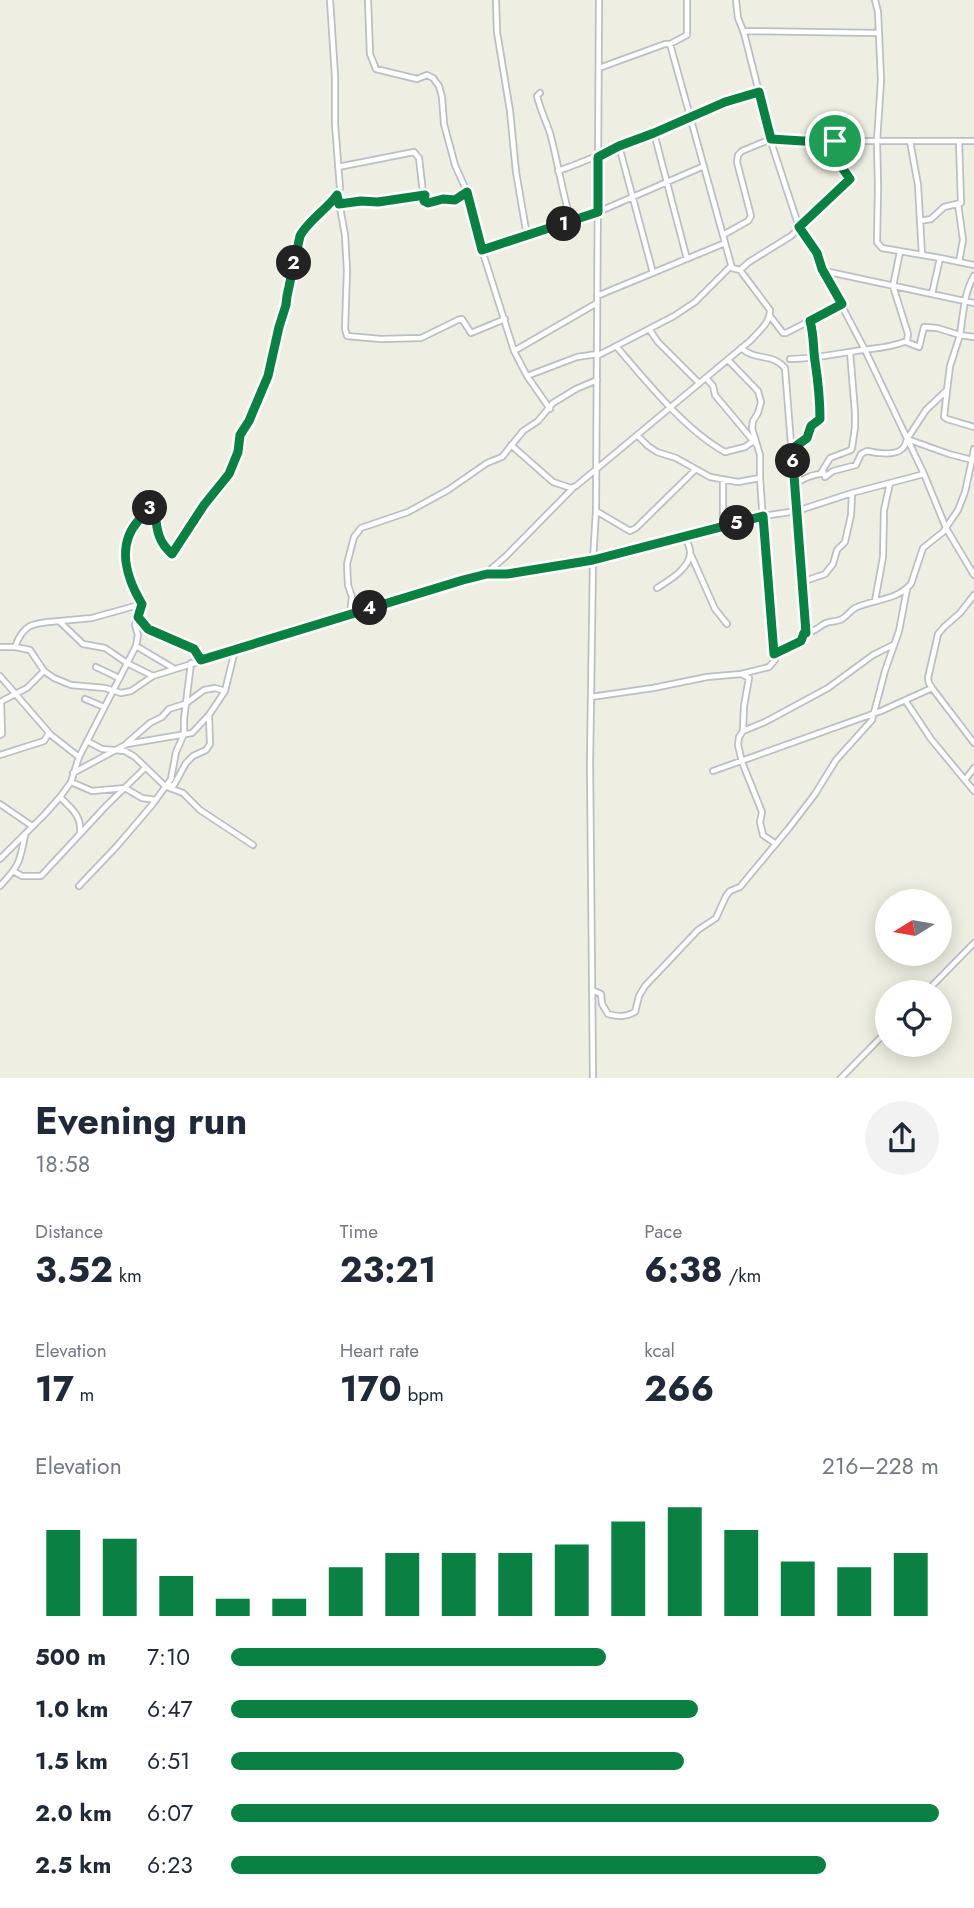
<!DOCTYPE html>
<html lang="en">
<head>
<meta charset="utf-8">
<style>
	body { margin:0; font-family:Jost,sans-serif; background:#f2f2f3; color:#1f2937; height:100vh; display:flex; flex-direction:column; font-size:26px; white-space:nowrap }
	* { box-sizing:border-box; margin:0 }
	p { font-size:23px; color:#747a83 }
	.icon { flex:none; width:38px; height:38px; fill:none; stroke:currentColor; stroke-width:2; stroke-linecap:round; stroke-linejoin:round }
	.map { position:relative; height:1078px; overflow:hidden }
	.panel { display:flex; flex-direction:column; background:#fff; flex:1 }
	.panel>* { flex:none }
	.needle { width:46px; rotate:259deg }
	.controls { position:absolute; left:875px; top:889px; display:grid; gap:14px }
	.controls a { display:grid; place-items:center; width:77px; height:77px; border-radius:50%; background:#fff; box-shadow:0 4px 18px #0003; font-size:35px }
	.pin { position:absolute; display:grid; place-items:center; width:60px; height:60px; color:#fff; margin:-30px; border:4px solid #fff; border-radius:50%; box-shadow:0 2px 7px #0007 }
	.km { position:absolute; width:35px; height:35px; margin:-18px; border-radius:50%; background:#222; color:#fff; font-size:19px; line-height:35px; text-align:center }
	.round { display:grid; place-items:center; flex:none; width:74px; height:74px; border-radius:37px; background:#f2f2f3 }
	.headline { display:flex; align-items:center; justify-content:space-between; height:119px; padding:0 35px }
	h1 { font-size:38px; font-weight:700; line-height:52px }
	.metrics { display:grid; grid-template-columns:repeat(3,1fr); gap:10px; height:119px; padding:7px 35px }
	.metrics div { display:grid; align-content:center }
	.metrics b { font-size:35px; font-weight:700 }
	.metrics small { font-size:19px; font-weight:400 }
	.metrics p { font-size:19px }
	.chart { height:196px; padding:14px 35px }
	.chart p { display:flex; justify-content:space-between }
	.chart svg { width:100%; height:126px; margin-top:7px; stroke:#0b8043; stroke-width:6 }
	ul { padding:0 35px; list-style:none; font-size:23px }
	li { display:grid; grid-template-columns:112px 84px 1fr; align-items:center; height:52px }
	li i { height:18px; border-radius:9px; background:#0b8043 }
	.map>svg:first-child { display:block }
</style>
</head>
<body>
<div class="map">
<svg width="974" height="1079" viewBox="0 0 974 1079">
	<rect width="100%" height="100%" fill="#efeee2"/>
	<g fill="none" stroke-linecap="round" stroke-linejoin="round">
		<g stroke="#bcbec5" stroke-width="8">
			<path id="minor" d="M368,0L370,54L376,69L417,79L427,75L433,78L439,86L442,97L444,124L455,165L467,192L482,250L514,351L527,376L550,409
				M496,0L497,32L510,111L516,172L527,236L598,212L704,166
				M736,0L738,18L744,33L773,148L799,227L817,253L822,269L829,272L974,303
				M875,0L878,12L881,80L877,141L878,187L877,242L882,248L940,258L932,294
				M743,31L879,33
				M670,44L687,35V0
				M540,93L537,96C540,109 546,121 550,133C558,162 562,192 571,221
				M654,133L687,259
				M619,146L653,273
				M338,167L414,152L419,158L424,201L428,203L443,199H455L467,192
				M558,171C626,147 690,112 759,92
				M338,196L345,235L347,270L345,329L347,336L381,339L421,338L458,320L462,319L471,333L505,319
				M339,204L361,201L373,203L425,195
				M958,204L963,240L959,262
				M920,221L931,219L944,207L961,203L959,141
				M723,235L748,221L751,216L737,162L738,155L742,151L771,139L803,141H910
				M482,250L527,236
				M922,255L918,185L910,141H974
				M940,258L974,265
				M740,270L749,262L791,236L850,179L836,159L835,140
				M824,272L865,350L924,474L946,528L974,575
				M974,276C964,292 963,316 960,335L974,337
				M597,296L725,243
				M770,316L783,333H786L842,304
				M649,329L658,342L699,383
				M906,342L919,347L924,327L937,328L960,335L950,366L947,390L926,410L907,439
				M616,346C646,381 685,430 725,452L745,447L753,441
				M741,348C757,362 771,352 785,368L806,633C818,631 817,627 826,623C831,621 837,622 842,619C847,616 850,611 855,608C874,599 896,601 911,584L923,548L943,532L958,510L965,492L972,460L974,459
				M514,351L597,303
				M597,356L674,316L695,302L731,266
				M790,359C815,359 839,353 863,350C879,348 892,347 907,341L908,334L893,286L900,252
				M728,360L758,391L761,402L758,413L753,421L752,428L760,455V478L766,565L774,654L801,641L805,633
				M527,376L577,357L597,354
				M706,378L713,386L715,395L755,443
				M947,390L944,417L947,419L974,427
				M637,435L648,446L657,452L676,458L710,477L738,482L760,478
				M511,445L553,482L571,488L576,486L750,341C759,331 770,323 770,310L740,270L732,268L670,44H665L599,68
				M792,449L807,437L811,426L820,419C820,399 818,381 815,361C813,348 814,335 810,321
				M821,473L830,458L851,450L852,448L855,427V412L850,352
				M795,485C804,477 813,475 824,473L825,477L833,471L856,465L861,454L867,451C875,453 895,456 902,449C905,447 906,443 907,439L949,454L972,460L974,449
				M596,511L630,531L636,528L695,470
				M723,527V480
				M691,555L715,609L727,624
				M484,575L505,557L573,488
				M802,582L825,574L833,564L837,550L845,542L851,515L852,493
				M657,588C668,581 689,569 690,554C691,548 687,542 685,536
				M875,601L883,557L884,510L890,483
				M350,614L352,597L348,585L347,564L354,537L361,528L408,512L448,490L487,463L502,457L523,431L538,421L553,403L576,389L597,380
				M138,617L148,629L194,649L201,660
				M60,621L92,618L142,604
				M136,646L173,668
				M0,647H15L30,650L44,671L27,688L0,702
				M15,647C24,622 35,623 59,621L83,644L105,648L127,663L153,676
				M96,667L119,678
				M44,671L54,678L71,685L105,688L121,693L131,691L153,676L169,671L463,580L487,574H507L593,560L763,516L797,511L852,493L924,474
				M0,676L51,735L79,757
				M932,688L974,743
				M591,697L653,688L707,677L741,674
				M85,699L104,707
				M905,700L931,739L974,791
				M743,730L744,706L749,678L741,674L769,667L775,660L774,654
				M0,735L2,734L1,702
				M87,741L102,749L125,751L135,757L166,787L174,785L186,763L193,756L206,750L210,744L209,715L225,691L235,650
				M127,743L150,723L162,717L169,709L185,704L204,690L215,688L225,691
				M0,755L44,741L49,733
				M713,771L881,711L932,688L929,683L928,678L938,634L944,627L960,613L974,595
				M73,773L127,744L192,733L208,716
				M965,780L974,768
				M71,782L92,791L125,788L142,798L156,800
				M167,787L183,793L200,810L253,845
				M60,797C72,809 82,816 80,834
				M0,804L32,826
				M776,844L763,835L760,822L762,812L742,762L738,745L739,737L743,731L765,722L828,688L873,655L893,645
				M0,859L45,814L60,797L71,782L79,757L136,646L138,635L135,625L142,604C132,587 119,554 128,535C132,525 142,517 149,509L154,506C157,527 156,539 172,554L204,505L229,474L238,452L240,435L249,420L268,376L279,327L286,305L287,296L300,236C309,218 333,209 340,188L335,124V76L330,0
				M15,872L22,876H41L106,806L145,768
				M0,886C19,866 20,862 25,835
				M79,886L117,846L152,805L171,779L176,752L184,734V719L191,663
				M592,990L601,994L602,1004L608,1014C619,1017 625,1017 635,1012L639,996L645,986L698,930L716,918L726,896L730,891L740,887L789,828L815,794L836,760L872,720L885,671L899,631L907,589
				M926,992L974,943
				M593,1079L590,763L593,560L596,511L599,0
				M840,1079L887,1031"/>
		</g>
		<use href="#minor" stroke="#fff" stroke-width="4.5"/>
	</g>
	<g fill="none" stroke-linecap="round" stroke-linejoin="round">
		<g stroke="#fff" stroke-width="14">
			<path id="route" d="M759,92L771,139L803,141H835L836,159L850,179L799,227L817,253L822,269L842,304L810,321C814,335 813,348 815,361C818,381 820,399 820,419L811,426L807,438L792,449L806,633H804L801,641L774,654L763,516L593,560L507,574H487L463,580L201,660L194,649L148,629L138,617L142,604C127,579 116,546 138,521C143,515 147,510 154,506C157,527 156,540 172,554L204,505L229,474L238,452L240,435L249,421L268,376L279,327L286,305L287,296L300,236C307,222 327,209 337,195L339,204L361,201L378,202L425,195L424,201L428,203L443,199L455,200L467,192L482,250L598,212V157L619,146L654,133L725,102Z"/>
		</g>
		<use href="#route" stroke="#0b8043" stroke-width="9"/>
	</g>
</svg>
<div class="controls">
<a><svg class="needle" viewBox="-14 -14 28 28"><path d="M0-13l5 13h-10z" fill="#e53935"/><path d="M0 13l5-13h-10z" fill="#747a83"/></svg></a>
<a><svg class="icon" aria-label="locate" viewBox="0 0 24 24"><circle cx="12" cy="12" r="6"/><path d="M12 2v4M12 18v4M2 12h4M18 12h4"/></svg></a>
</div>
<div class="pin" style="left:835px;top:141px;background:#1e9e55"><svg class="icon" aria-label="arrive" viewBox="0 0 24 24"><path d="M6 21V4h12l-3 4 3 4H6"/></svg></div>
<b class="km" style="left:564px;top:224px">1</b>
<b class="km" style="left:294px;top:263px">2</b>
<b class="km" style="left:150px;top:508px">3</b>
<b class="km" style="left:370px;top:608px">4</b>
<b class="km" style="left:737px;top:523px">5</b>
<b class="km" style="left:793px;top:461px">6</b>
</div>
<section class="panel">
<div class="headline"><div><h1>Evening run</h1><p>18:58</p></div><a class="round"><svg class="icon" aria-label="share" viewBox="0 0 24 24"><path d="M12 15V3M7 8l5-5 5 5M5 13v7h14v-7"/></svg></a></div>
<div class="metrics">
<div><p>Distance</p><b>3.52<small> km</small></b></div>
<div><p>Time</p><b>23:21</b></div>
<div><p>Pace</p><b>6:38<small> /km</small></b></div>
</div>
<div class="metrics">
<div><p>Elevation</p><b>17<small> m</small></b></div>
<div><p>Heart rate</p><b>170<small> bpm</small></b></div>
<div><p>kcal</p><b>266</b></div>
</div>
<div class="chart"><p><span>Elevation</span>216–228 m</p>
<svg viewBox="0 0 160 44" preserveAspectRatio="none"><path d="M5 44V14M15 44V17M25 44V30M35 44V38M45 44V38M55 44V27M65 44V22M75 44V22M85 44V22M95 44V19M105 44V11M115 44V6M125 44V14M135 44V25M145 44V27M155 44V22"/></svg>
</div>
<ul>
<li><b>500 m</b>7:10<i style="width:53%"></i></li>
<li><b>1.0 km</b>6:47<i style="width:66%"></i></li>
<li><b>1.5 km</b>6:51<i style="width:64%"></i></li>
<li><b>2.0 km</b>6:07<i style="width:100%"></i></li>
<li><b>2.5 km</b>6:23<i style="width:84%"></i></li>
</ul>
</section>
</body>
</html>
